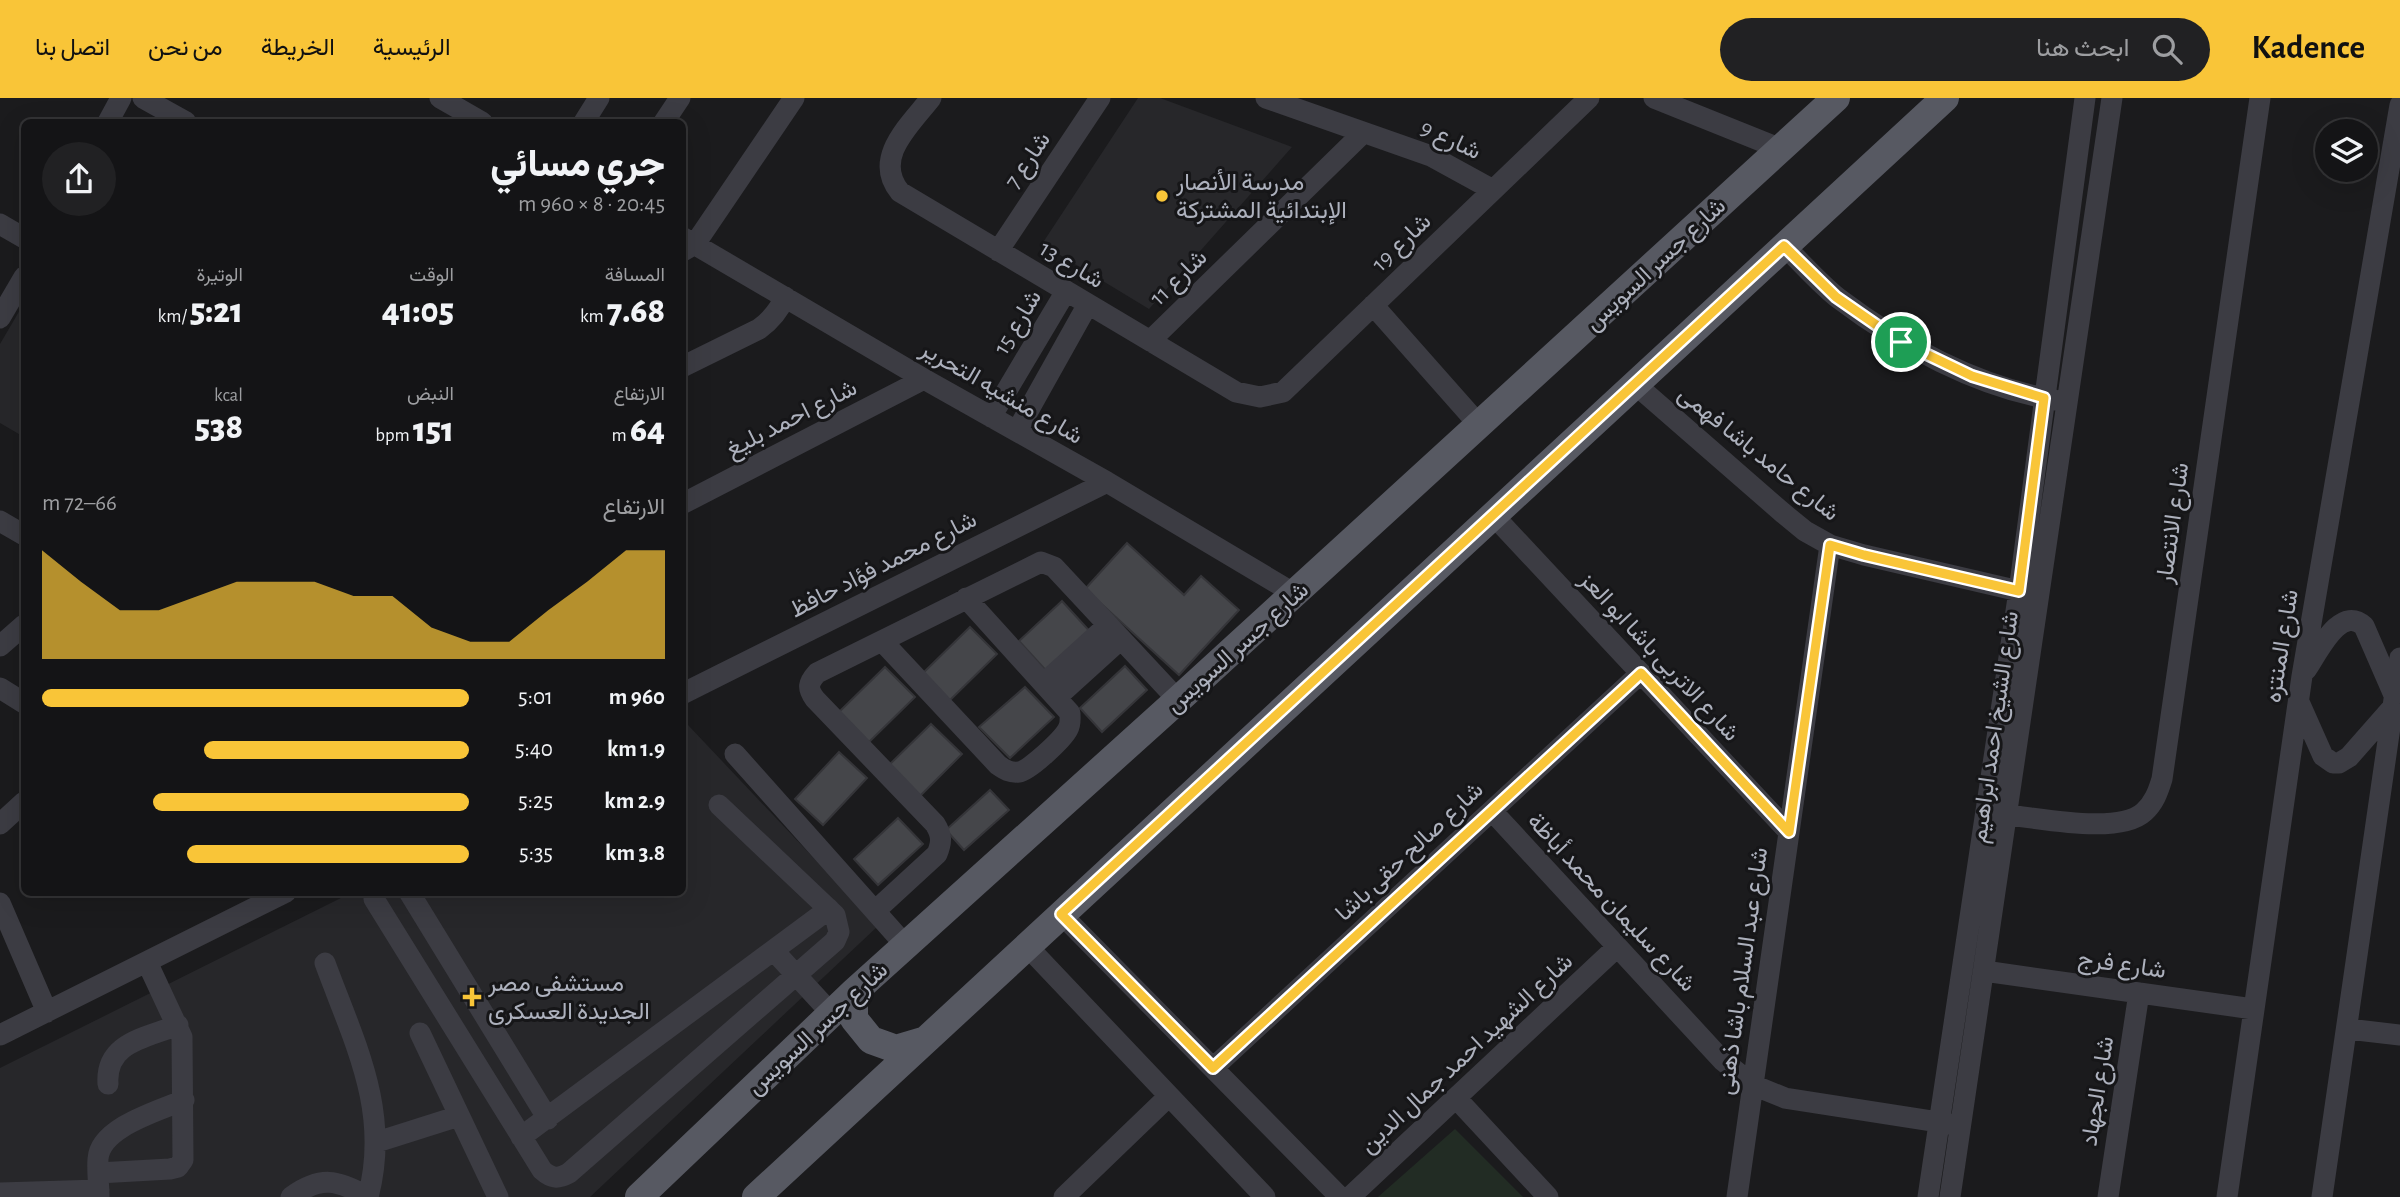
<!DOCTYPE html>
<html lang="ar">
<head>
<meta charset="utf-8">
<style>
	body { margin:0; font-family:"Alegreya Sans",Vazirmatn,sans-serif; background:#212123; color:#f1f3f6; direction:rtl; height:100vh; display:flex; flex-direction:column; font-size:26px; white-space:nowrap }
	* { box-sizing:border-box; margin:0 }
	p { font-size:23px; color:#9d9ea1 }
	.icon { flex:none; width:38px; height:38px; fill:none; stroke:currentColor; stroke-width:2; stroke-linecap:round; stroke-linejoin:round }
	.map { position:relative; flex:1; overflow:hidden; direction:ltr }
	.sheet { position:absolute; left:21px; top:21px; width:665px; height:777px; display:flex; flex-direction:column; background:#141416; border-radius:10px; box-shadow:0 7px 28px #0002,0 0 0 2px #333335; direction:rtl }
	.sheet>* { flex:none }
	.controls { position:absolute; left:2315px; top:21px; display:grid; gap:14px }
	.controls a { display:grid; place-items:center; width:63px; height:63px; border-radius:50%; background:#141416; box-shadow:0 7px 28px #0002,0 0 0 2px #333335; font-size:35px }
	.pin { position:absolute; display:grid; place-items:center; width:60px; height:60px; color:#fff; margin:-30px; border:4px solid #fff; border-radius:50%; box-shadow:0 2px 7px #0007 }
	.round { display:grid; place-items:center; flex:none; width:74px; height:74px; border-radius:37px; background:#212123 }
	.headline { display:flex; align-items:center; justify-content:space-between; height:119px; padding:0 21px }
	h1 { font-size:38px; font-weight:800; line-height:52px }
	.figures { display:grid; grid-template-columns:repeat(3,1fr); gap:10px; height:119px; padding:7px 21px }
	.figures div { display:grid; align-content:center }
	.figures b { font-size:35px; font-weight:800 }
	.figures small { font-size:19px; font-weight:400 }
	.figures p { font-size:19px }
	.chart { height:196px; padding:14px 21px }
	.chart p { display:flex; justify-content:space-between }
	.chart svg { width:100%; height:126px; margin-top:7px; fill:#f9c538; opacity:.7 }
	ul { padding:0 21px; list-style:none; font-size:23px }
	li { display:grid; grid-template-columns:112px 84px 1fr; align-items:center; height:52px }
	li i { height:18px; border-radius:9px; background:#f9c538 }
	header { display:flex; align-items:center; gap:42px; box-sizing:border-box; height:98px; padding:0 35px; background:#f9c538; color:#111 }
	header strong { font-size:33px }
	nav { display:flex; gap:38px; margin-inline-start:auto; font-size:24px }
	.search { width:490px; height:63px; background:#212123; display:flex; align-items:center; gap:18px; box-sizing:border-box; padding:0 24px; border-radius:38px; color:#9d9ea1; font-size:26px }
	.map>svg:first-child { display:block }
</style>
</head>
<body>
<header>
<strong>Kadence</strong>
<div class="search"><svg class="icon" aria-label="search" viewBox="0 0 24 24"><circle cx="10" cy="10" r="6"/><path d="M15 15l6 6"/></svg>ابحث هنا</div>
<nav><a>الرئيسية</a><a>الخريطة</a><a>من نحن</a><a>اتصل بنا</a></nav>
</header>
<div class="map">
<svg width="2400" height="1099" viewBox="0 0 2400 1099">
	<rect width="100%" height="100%" fill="#1b1b1d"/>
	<path fill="#27272a" d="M1138,0H1160L1292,49L1149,211L1042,146Z
		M24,205V339L0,325V246Z
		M688,627L878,828L590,1099H0V970L351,795L682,794V630Z"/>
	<path fill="#222c24" d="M1455,1031L1523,1099H1378Z"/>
	<path fill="#45464a" stroke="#353539" stroke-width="2" d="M1127,445L1184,497L1201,478L1239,512L1179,577L1085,491Z
		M1062,503L1094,538L1051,578L1019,543Z
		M970,529L997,556L946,606L919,579Z
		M1125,568L1147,592L1102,634L1080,610Z
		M885,569L915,599L869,644L839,614Z
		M1025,589L1054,619L1010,660L979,629Z
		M931,626L962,656L918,700L887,669Z
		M839,654L867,680L823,727L795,701Z
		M990,692L1009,712L964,752L946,732Z
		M898,720L923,746L878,787L854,761Z"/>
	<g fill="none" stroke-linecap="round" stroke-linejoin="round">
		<path stroke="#3c3c43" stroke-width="21" d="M143,0L186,24
			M440,0L482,24
			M931,0C910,27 872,60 900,94L1236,294L1260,299L1283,294L1589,0
			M1266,0L1431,58L1493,92
			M1654,0L1781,51
			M108,24L121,0
			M584,24L599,0
			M664,24L680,0
			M0,126L24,140
			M682,139L924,281L1107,384L1295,496
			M1784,148C1802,165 1819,185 1838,200C1900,247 1977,289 2055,302
			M683,153L695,146L794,0
			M998,153L1100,0
			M1373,207L1480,328
			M0,220L24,179
			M1150,243L1363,35
			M682,269L759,231C771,222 779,213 785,199
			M1635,286L1783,415L1805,433L1830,447L1864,457L2019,493
			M991,319L1066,193
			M1017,333L1088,206
			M682,406L924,281
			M1493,417L1789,734
			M0,423L24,437
			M882,543L998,667C1005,672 1010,675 1019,674C1029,673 1063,641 1068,631C1071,626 1070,621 1070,615L966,500
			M0,548L24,527
			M2306,572C2318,555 2340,506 2364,528L2394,597
			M1044,585L1108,527
			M0,590L24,605
			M682,596L1107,384
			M1057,599L1121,541
			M2299,604L2323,658L2333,665H2339L2349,659L2393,609
			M735,656L906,848
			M1492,713L1722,962L1753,987L1785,1000L1952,1026
			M2007,717C2040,720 2119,737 2144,714C2154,705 2158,694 2162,681L2260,0
			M0,726L24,704
			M409,794L548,1021
			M374,801L542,1072C552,1081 558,1081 569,1075L835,843L839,834L835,817L719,707
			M0,805L47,914
			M875,813L937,756C942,744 942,737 935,726L815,601C807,590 808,585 817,575L1041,464L1054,469L1178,602
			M1061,816L1340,1099
			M1027,848L1265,1099
			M774,853L831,915
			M325,865C354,944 391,1013 368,1099
			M1984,873L2253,911
			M2348,931L2400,937
			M420,935L498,1099
			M0,937L286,794
			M1213,970L1641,575
			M108,986C105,944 146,940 178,927
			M1456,1000L1548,1099
			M521,1039L829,811
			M377,1044L459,1018
			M98,1075L170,1071L178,1069L183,1062L182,939L147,864
			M0,1095L99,1092
			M99,1099C99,1087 97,1073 98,1061C100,1029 159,1013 184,1002
			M291,1099C320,1078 337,1081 368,1099
			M1064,1099L1169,998
			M1350,1099L1617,849
			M1737,1099L1830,447
			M1928,1099L2019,493L2085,0
			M1950,1099L2112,0
			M2108,1099L2139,895
			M2227,1099L2302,578L2400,7
			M2322,1099L2400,560"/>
		<path stroke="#575962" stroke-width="28" d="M854,894V921L871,942L896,951L923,943
			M639,1099L854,894L1178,602L1836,0
			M756,1099L1945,0"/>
	</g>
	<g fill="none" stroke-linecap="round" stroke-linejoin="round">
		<g stroke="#fff" stroke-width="14">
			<path id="route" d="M1784,148L1836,199L1901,244L1972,278L2044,300L2019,493L1864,457L1830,447L1789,734L1641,575L1213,970L1061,816Z"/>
		</g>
		<use href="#route" stroke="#f9c538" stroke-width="9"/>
	</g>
	<g fill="#f9c538" stroke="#161618" stroke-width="2.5">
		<circle cx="1162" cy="98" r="7"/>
		<path d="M468.5 888.5h7v7h7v7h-7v7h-7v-7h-7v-7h7z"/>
	</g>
	<g text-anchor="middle" stroke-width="6" stroke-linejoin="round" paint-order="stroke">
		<g font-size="24" fill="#adb1bd" stroke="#161618">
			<text transform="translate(1451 41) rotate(25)" y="8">شارع 9</text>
			<text transform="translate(1027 62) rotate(-56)" y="8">شارع 7</text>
			<text transform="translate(1401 144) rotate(-44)" y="8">شارع 19</text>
			<text transform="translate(1072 166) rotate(31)" y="8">شارع 13</text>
			<text transform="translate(1655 166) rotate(-43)" y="8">شارع جسر السويس</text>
			<text transform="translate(1178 179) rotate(-44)" y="8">شارع 11</text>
			<text transform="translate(1017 224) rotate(-59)" y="8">شارع 15</text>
			<text transform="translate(1002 294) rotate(30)" y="8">شارع منشيه التحرير</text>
			<text transform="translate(791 320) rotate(-27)" y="8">شارع احمد بليغ</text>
			<text transform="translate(1759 355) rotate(39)" y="8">شارع حامد باشا فهمى</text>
			<text transform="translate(2172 425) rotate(-82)" y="8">شارع الانتصار</text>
			<text transform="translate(883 466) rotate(-27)" y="8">شارع محمد فؤاد حافظ</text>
			<text transform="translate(2281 548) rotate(-81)" y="8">شارع المنتزه</text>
			<text transform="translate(1237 549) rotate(-42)" y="8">شارع جسر السويس</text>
			<text transform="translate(1660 558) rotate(47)" y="8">شارع الاتربى باشا ابو العز</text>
			<text transform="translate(1994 629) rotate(-82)" y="8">شارع الشيخ احمد ابراهيم</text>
			<text transform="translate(1409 753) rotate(-43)" y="8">شارع صالح حقى باشا</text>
			<text transform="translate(1612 804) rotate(47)" y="8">شارع سليمان محمد أباظة</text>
			<text transform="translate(2122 866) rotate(8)" y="8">شارع فرج</text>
			<text transform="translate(1742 873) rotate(-82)" y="8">شارع عبد السلام باشا ذهنى</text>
			<text transform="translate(817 930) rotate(-43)" y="8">شارع جسر السويس</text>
			<text transform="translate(1466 955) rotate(-43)" y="8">شارع الشهيد احمد جمال الدين</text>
			<text transform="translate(2097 993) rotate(-81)" y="8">شارع الجهاد</text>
		</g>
		<g font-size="24" fill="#adb1bd" stroke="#161618" text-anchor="start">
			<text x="1176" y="92">مدرسة الأنصار<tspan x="1176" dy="28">الإبتدائية المشتركة</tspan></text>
			<text x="488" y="893">مستشفى مصر<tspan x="488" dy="28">الجديدة العسكرى</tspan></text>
		</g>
	</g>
</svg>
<div class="controls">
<a><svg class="icon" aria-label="layers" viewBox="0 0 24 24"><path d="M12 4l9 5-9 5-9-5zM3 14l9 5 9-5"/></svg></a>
</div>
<div class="pin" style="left:1901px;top:244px;background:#1e9e55"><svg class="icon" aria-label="arrive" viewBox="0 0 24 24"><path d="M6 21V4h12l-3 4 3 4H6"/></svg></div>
<section class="sheet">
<div class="headline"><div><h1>جري مسائي</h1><p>20:45 · 8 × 960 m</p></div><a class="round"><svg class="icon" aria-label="share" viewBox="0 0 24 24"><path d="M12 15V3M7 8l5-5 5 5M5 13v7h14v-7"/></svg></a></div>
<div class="figures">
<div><p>المسافة</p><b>7.68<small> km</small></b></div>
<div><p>الوقت</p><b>41:05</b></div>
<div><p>الوتيرة</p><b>5:21<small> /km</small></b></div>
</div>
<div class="figures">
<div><p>الارتفاع</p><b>64<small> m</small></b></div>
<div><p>النبض</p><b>151<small> bpm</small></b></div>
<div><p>kcal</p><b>538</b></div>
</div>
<div class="chart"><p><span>الارتفاع</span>66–72 m</p>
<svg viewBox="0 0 160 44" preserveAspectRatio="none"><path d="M0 44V6L10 17L20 27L30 27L40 22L50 17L60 17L70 17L80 22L90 22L100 33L110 38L120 38L130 27L140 17L150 6L160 6V44z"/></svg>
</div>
<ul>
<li><b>960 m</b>5:01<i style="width:100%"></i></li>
<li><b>1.9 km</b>5:40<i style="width:62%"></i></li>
<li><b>2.9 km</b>5:25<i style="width:74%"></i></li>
<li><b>3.8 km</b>5:35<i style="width:66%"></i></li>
</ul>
</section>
</div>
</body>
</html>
